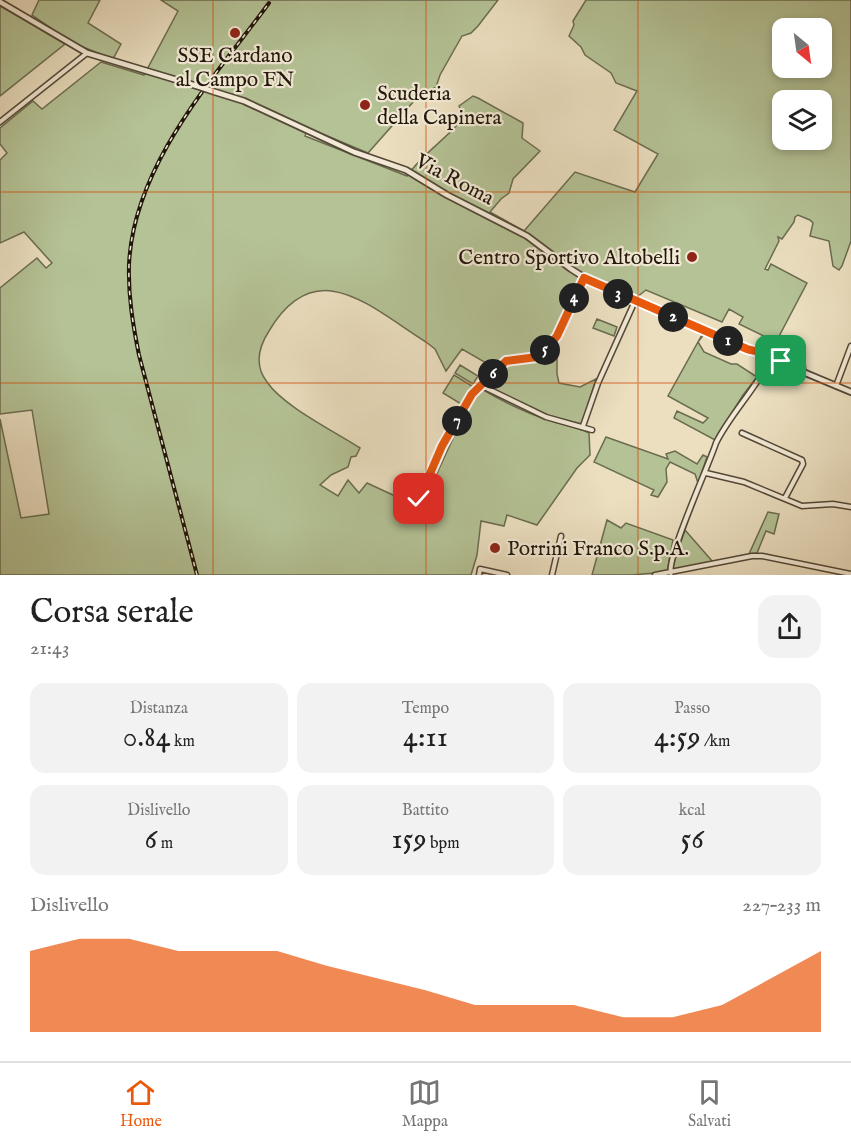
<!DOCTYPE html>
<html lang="it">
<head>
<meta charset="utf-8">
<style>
	body { margin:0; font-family:"IM FELL English",serif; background:#f2f2f2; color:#222; height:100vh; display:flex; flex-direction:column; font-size:22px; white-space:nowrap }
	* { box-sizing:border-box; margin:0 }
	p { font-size:20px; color:#767676 }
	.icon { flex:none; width:33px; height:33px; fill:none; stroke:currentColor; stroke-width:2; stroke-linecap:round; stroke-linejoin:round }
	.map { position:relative; height:575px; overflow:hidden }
	.panel { display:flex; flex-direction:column; background:#fff; flex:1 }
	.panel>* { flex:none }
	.needle { width:39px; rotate:151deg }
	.buttons { position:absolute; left:772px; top:18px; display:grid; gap:12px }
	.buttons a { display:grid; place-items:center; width:60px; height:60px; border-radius:12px; background:#fff; box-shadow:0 3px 9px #0003; font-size:30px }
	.pin { position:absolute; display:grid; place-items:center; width:51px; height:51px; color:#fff; margin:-26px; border-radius:12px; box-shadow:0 3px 9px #0006 }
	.km { position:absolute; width:30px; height:30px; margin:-15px; border-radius:50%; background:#222; color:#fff; font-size:16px; line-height:30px; text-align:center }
	.round { display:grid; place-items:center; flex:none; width:63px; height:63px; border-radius:18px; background:#f2f2f2 }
	.overview { display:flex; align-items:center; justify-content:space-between; height:102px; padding:0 30px }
	h1 { font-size:33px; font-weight:600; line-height:45px }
	.figures { display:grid; grid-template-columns:repeat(3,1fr); gap:9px; height:102px; padding:6px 30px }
	.figures div { display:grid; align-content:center; border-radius:15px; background:#f2f2f2; text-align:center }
	.figures b { font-size:30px; font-weight:600 }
	.figures small { font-size:16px; font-weight:400 }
	.figures p { font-size:16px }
	.chart { height:168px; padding:12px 30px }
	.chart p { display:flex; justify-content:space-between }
	.chart svg { width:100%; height:108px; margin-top:6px; fill:#ea580c; opacity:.7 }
	.tab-bar { display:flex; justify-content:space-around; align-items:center; height:84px; border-top:2px solid #e0e0e0; background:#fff; font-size:16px; color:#767676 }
	.tab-bar a { display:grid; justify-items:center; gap:3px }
	.tab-bar .on { color:#ea580c }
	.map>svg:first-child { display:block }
</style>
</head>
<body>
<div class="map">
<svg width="851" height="575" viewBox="0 0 851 575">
	<rect width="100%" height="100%" fill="#ebdfc0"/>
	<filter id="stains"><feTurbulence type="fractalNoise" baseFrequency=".00333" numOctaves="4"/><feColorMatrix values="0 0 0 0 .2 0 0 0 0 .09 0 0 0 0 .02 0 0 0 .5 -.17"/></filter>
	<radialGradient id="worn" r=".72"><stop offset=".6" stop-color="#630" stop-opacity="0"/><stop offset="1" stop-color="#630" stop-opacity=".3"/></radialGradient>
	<path fill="#b4c295" stroke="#6a6c50" stroke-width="1.5" fill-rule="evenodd" d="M39,0H100L88,23L121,44L113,59L73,43L32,15Z
		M161,0H498L478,26L471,33L462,36L440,75L436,87L428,92H422L368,153L308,128L305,136L407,176C423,153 447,139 464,117L459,106L473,96L478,98L523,123L522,138L540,151L513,179L509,193L501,199L490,212L524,231L575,172L635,192L658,154L614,130L637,91L616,83L611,73L585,55L581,47L569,36L574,25L573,21L586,0H851V241L842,266L839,270L833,266L829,241L810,236L813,223L810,220L798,215L795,217L794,222L782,239L778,237L779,241L765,269L768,270L771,264L807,283L776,342L739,324L743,317L729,309L722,322L646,290L637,297L583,276L557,328V374L559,383L580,387L596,379L582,424L547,415L486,387L483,378L488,364L462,349L446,371L435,349L426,342C370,307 316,252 269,331C258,348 254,365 267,382C283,406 334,431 360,448L356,456L351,457L348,467L331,475L320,485L338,496L348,480L359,493L367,483L421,508L467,408L480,388C502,401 525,413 549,420C562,425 576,427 589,433L590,455L577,468L537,525L507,515L504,526L481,521L477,555L471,575H0V419L21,518L49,514L32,410L0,414V288L37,258L46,268L52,263L24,232L0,243V160L7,153L0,144V128L33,101L42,109L101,62L144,75L178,11ZM783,28H822V68H783ZM783,100H822V140H783Z
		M0,5L65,44L0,96Z
		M597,319L617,327L614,336L593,328Z
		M703,333H705L698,342L704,352L731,364H737L757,377L743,395L715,440L674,418L677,411L703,423L708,418L668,396Z
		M790,349L804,355L806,370L787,361Z
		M460,365L478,376L473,384L455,373Z
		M454,375L472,386L461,404L443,393Z
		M606,437L668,459L666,454L675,451L697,464L703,455L707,457L698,483L695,474L670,462L666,469L667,482L658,497L651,495L654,490L594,462Z
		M768,512L779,514L774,534L766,531L757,553L749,554Z
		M607,520L621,528L626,523L673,540L667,572L631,575H592Z
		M685,530L713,562L674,571L672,566Z"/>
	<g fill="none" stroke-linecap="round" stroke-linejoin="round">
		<g stroke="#544838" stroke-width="7">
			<path id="minor" d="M0,122L87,53
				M762,375L774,367
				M480,385L546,417L592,430
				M836,386L851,346
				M583,426L598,383L635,301
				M742,433L802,460L803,464L785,498
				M706,473L744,482L802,506L833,504L851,507
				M411,500L419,499L442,446L473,394L506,361L537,357L547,348L557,336L584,278
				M671,573C666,559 709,465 716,443C730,415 753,392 768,364
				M479,575L480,569L507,575
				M552,575L561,536
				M655,575L752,556H762L851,574"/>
		</g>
		<g stroke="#544838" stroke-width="8">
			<path id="tertiary" d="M0,2L87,53L200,87
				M215,92L244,101L354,152L406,170L447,195L527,236L571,269L593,283L757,353L767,361
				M767 360a7 7 0 1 1 14 0a7 7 0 1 1-14 0Z
				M779,365L791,367L851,392"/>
		</g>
		<use href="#minor" stroke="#f2ead6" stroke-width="4"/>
		<use href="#tertiary" stroke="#f2ead6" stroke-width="4.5"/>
		<g stroke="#21160a" stroke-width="4">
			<path id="rail" d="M197,575L139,355C133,325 128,296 129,265C133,166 213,79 269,3"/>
		</g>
		<use href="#rail" stroke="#f2ead6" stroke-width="1.5" stroke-dasharray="4.5" stroke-linecap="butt"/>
		<g stroke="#544838" stroke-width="8" stroke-linecap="butt">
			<path id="tertiary-bridge" d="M200,87L215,92"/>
		</g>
		<use href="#tertiary-bridge" stroke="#f2ead6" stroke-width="4.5"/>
	</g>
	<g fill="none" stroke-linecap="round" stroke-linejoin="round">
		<g stroke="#fff" stroke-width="12">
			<path id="route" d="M419,499L442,446L472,394L506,361L537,357L547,348L557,336L584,278L747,349C757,353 774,351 780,356L781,361"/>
		</g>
		<use href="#route" stroke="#ea580c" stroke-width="8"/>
	</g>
	<path fill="none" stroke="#d4520c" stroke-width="1.5" stroke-opacity="0.55" d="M213,0V575M426,0V575M638,0V575M0,192H851M0,383H851"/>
	<g fill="#8f2418" stroke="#f2ead6" stroke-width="2">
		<circle cx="235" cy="33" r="6"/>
		<circle cx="365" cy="105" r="6"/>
		<circle cx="692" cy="257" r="6"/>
		<circle cx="495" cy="548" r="6"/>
	</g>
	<g text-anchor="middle" stroke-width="4.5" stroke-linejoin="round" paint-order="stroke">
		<g font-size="21" fill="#21160a" stroke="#f2ead6" text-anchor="start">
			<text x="235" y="62" text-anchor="middle">SSE Cardano<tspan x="235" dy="24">al Campo FN</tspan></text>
			<text x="377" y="100">Scuderia<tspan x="377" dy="24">della Capinera</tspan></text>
			<text x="680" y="264" text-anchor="end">Centro Sportivo Altobelli</text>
			<text x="507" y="555">Porrini Franco S.p.A.</text>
		</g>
		<g font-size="21" fill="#21160a" stroke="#f2ead6">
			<text transform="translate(455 179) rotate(28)" y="7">Via Roma</text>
		</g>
	</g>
	<rect width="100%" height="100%" filter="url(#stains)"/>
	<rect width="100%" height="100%" fill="url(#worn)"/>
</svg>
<div class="buttons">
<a><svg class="needle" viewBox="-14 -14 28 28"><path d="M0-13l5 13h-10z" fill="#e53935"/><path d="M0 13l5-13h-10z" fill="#767676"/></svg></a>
<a><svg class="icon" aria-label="layers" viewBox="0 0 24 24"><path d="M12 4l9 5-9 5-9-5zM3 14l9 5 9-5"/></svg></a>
</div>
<div class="pin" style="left:781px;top:361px;background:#1e9e55"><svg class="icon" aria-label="arrive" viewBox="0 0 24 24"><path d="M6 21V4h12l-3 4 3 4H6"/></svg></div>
<div class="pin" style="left:419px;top:499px;background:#d93025"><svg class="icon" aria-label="check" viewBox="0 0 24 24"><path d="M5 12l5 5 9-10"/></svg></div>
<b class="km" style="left:728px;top:341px">1</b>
<b class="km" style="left:673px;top:317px">2</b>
<b class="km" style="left:618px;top:294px">3</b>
<b class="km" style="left:574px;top:298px">4</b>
<b class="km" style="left:545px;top:350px">5</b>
<b class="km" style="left:493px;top:374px">6</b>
<b class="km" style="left:457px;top:421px">7</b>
</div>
<section class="panel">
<div class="overview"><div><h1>Corsa serale</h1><p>21:43</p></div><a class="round"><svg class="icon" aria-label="share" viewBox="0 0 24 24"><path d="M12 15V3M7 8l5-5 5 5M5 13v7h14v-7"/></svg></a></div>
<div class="figures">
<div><p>Distanza</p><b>0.84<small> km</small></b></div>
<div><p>Tempo</p><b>4:11</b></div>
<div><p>Passo</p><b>4:59<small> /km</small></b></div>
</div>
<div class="figures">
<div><p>Dislivello</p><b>6<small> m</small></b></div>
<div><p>Battito</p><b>159<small> bpm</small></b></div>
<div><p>kcal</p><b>56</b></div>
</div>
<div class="chart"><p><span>Dislivello</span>227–233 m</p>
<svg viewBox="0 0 160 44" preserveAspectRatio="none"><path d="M0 44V11L10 6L20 6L30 11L40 11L50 11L60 17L70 22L80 27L90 33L100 33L110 33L120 38L130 38L140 33L150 22L160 11V44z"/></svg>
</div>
</section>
<nav class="tab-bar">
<a class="on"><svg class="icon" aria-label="home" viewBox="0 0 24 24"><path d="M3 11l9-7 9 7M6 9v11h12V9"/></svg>Home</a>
<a><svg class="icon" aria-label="map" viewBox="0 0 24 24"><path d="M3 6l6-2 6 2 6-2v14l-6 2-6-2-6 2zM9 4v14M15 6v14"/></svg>Mappa</a>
<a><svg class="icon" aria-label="saved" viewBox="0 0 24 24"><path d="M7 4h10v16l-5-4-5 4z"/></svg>Salvati</a>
</nav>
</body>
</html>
